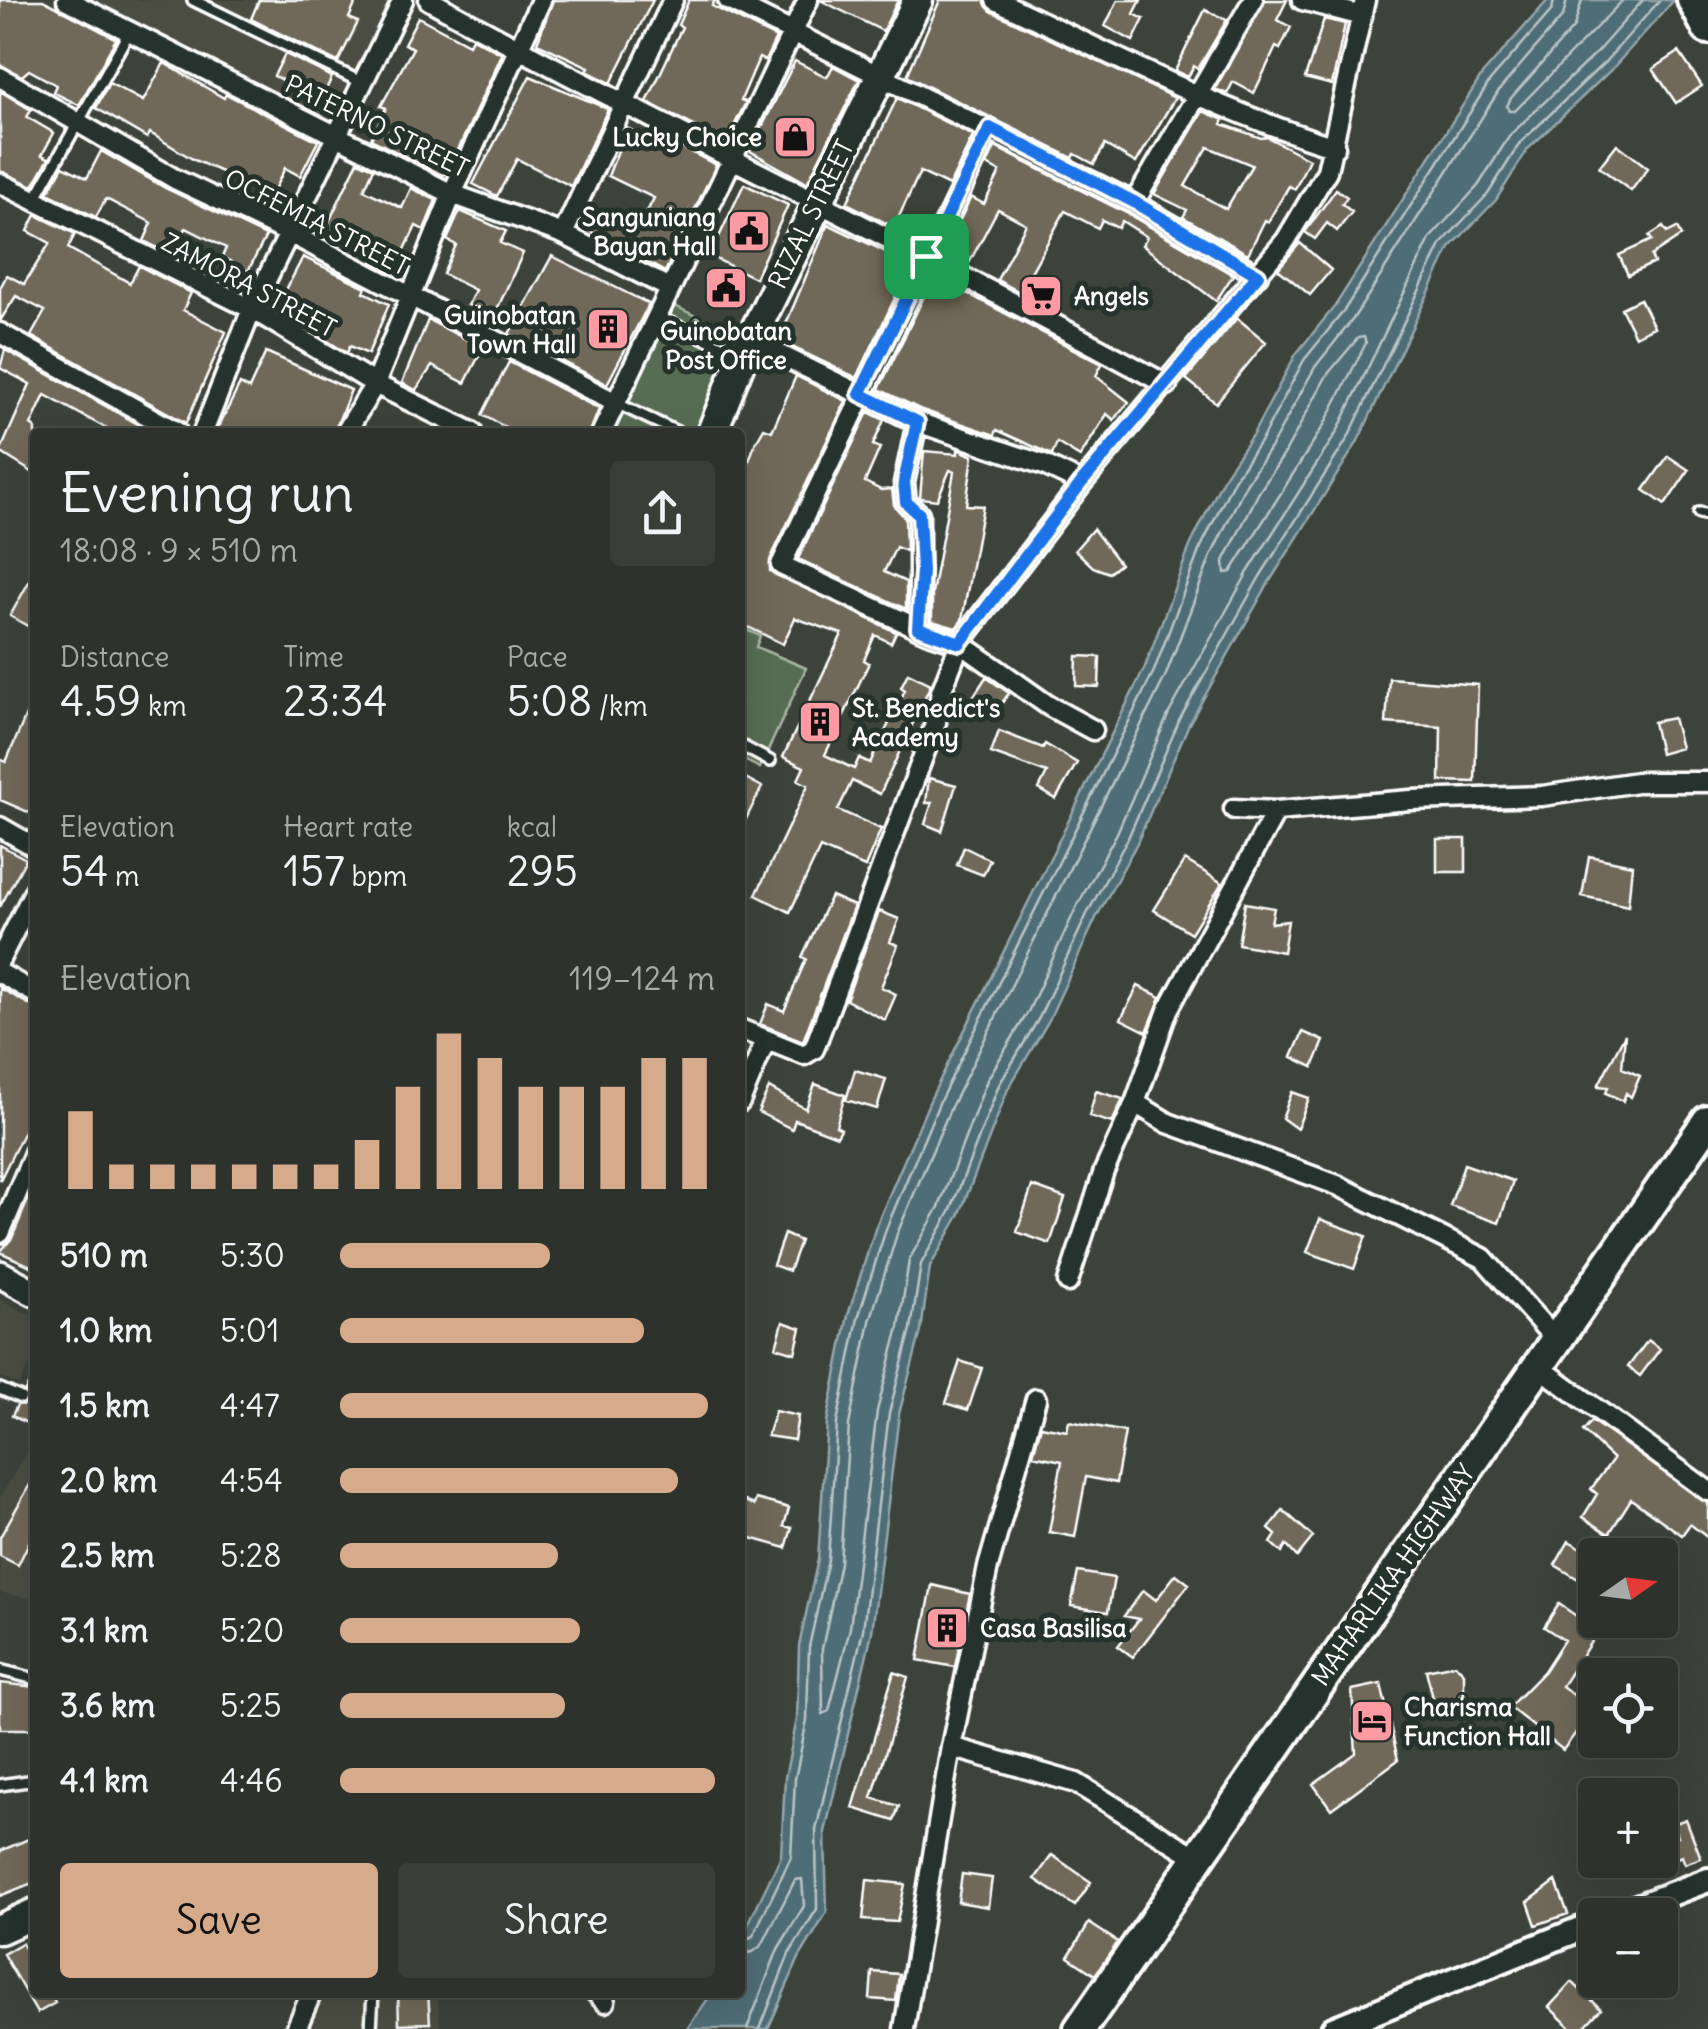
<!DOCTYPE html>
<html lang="en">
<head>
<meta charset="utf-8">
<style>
	body { margin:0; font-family:Delius,sans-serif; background:#393e38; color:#f1f3f6; height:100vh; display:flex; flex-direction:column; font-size:38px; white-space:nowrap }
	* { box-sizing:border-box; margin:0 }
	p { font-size:32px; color:#a7aaa9 }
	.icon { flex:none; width:55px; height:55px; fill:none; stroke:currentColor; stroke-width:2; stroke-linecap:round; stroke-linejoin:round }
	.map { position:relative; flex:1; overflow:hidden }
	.details { position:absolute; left:30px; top:428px; width:715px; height:1570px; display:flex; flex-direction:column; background:#2d322c; border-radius:10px; box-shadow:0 10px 40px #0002,0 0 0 2px #484d48 }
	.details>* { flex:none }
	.needle { width:65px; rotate:76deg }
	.controls { position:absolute; left:1578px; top:1538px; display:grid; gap:20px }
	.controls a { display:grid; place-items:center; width:100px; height:100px; border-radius:10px; background:#2d322c; box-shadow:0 10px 40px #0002,0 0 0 2px #484d48; font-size:50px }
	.pin { position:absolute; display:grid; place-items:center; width:85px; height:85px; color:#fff; margin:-42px; border-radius:20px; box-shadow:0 5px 15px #0006 }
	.round { display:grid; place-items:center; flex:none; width:105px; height:105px; border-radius:10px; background:#393e38 }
	.overview { display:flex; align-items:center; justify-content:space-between; height:170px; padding:0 30px }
	h1 { font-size:55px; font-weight:600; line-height:75px }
	.figures { display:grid; grid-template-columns:repeat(3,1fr); gap:15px; height:170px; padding:10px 30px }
	.figures div { display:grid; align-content:center }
	.figures b { font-size:42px; font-weight:600 }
	.figures small { font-size:28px; font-weight:400 }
	.figures p { font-size:28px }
	.chart { height:280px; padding:20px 30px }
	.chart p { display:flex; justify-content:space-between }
	.chart svg { width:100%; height:180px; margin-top:10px; stroke:#d6ab8b; stroke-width:6 }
	.primary-button { display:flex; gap:20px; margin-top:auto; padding:20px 30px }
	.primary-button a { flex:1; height:115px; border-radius:10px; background:#d6ab8b; color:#111; font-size:40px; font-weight:600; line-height:115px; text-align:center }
	.primary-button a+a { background:#393e38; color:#f1f3f6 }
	ul { padding:0 30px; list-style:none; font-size:32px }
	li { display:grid; grid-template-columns:160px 120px 1fr; align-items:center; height:75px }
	li i { height:25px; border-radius:12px; background:#d6ab8b }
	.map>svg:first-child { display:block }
</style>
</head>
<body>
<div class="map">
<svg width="1708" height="2029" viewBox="0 0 1708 2029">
	<rect width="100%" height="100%" fill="#3c433a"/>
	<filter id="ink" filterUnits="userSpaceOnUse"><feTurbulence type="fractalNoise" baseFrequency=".01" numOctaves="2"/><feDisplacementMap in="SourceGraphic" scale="20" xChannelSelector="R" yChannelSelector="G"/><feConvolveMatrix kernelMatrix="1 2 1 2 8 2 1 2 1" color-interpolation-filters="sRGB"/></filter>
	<g filter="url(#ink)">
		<path fill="#4c4e43" d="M96,0H393L329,123Z
			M0,1300L35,1317V1354L19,1385L0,1376Z
			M35,1437V1600L0,1592V1498Z
			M318,1993H437L440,2029H305Z"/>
		<path fill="#576d52" stroke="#abb6a8" stroke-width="2.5" d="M671,304L741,338L702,432H611Z
			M740,627L760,636L756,647L806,668L760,768L740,758Z"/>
		<path fill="#506d76" stroke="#96a7ad" stroke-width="2.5" d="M1548,0H1674L1613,68L1528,149L1496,200L1450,248L1357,443L1268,584L1189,724L1137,843L1096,918L1048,1022L1008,1089L959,1216L930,1267L921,1331L899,1414L872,1632L825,1832L827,1912L799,1958L768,2029H687L712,1993L740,1992V1941L781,1856L785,1778L797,1719L799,1646L818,1559L827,1422L848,1315L876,1226L931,1098L1145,667L1190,546L1226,473L1253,434L1296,354L1335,306L1482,75Z"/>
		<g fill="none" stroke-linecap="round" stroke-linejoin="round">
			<path stroke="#b9c5c8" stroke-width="2.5" d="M1567,0L1563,16L1500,89L1353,319L1315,367L1272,445L1246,484L1211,556L1165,677L951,1107L897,1234L870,1321L849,1425L840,1563L822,1649L823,1714L829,1711L850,1628L877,1411L899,1327L909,1260L939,1207L987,1080L1028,1012L1076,908L1117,833L1169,713L1248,572L1337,432L1431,237L1478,186L1510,135L1596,53L1643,0
				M1582,0L1574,27L1511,98L1507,106L1509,111H1515L1623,0
				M1364,337L1366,343L1324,425L1231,572L1225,573L1224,561L1259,492L1285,453L1327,375L1358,338Z
				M740,1942L753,1936L791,1857L795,1779L807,1720L809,1647L828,1560L837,1423L858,1318L886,1229L940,1101L1154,671L1199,551L1235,478L1262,439L1304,360L1343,312L1490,81L1552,10L1554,0
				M740,1954L753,1952L762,1945L795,1880L802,1879L804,1906L778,1949L747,2029
				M760,2029L789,1954L817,1909L816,1830L863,1630L889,1413L911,1329L921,1264L950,1212L999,1085L1039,1018L1087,914L1128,838L1180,719L1259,578L1348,438L1442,243L1488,194L1520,143L1605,62L1660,0"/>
		</g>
		<path fill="#706858" stroke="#fff" stroke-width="2.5" fill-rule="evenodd" d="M0,0H43L116,39L79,105L53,92L56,85L29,70L22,76L0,65Z
			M259,0H357L349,18L358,22L338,62L251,19Z
			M553,0H653L611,83L587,71L589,67L537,43Z
			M689,0H715L712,6L776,38L765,61L759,58L741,100L746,102L726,142L647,102L682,27L678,25Z
			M820,0H898L883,31Z
			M940,0H984L991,11L1175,98L1136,163L1105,145L1094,164L1075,154L1073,158L907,76Z
			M1118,0H1141L1134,14L1144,19L1133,41L1105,26Z
			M1265,0H1287L1277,20L1291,27L1280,49L1276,47L1254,93L1233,82L1227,94L1215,89Z
			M1205,10L1227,20L1198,69L1194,66L1188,77L1175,71Z
			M418,17L469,44L472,38L502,54L447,174L442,175L371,139L386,108L381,106L413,48L404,44Z
			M1324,19L1345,24L1332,85L1305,78Z
			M1679,52L1702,86L1676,103L1653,69Z
			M285,54L332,77L321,100L274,76Z
			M795,61L827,77L833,66L859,80L807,183L750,151Z
			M164,63L224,98L226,94L318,141L300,176L285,168L272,194L194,160L150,133L147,138L96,108L109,83L143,101Z
			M530,76L608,109L571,186L517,159L497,196L473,184Z
			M0,91L31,110L27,117L54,133L42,155L49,158L33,186L0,171Z
			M897,98L973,136L949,186L920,172L894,227L847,203Z
			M1203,111L1224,120L1222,124L1261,138L1267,137L1309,159L1295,189L1289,186L1268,222L1265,220L1248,254L1183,217L1187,210L1154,194ZM1208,147L1252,165L1226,209L1185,186Z
			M627,128L662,145L665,139L716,165L665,272L588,230L595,213L636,233L654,198L608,176Z
			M1617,144L1648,168L1631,191L1599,167Z
			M995,147L1128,214L1233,275L1216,301L1142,245L1147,237L1122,221L1118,228L1102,220L1098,228L1065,211L1020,292L997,280L1026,224L998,209L968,265L944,253L971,197L984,204L1000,172L987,165Z
			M101,151L165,188L266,236L248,271L222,257L226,248L186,228L172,255L144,241L152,223L106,199L96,217L48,193L63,166L87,178Z
			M358,161L374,168L364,190L402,208L411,188L436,200L424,230L416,226L394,273L372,262L376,254L325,230Z
			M744,184L788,205L755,278L710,256Z
			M1336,189L1347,197L1342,204L1352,212L1337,231L1327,223L1315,239L1305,232Z
			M460,211L506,231L500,243L523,253L494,316L468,305L475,290L443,274L456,245L447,240Z
			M36,215L75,234L68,248L130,283L139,266L191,293L183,310L226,332L186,423L31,336L45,311L16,296L0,321V288L7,275L24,284L50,243L28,231Z
			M828,224L911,264L857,378L775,339L779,329L783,331Z
			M1663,227L1667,233L1677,228L1681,236L1651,256L1654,263L1628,275L1619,255L1652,240L1649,236Z
			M1300,243L1331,270L1310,295L1278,269Z
			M552,256L649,304L607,384L509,334Z
			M303,257L366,287L364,292L389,304L368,354L350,346L347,353L276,309Z
			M934,276L1102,364L1096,376L1129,402L1114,420L1107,414L1080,457L1057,443L1052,455L997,430L995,435L922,410L879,389Z
			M1640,299L1654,327L1635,336L1621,308Z
			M1237,318L1266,342L1216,403L1186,379Z
			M428,320L483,348L465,383L432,366L416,390L402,383Z
			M5,350L152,432H113L45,395L31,425L35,428V474L0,452L30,384L0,368Z
			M266,352L351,390L334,432H216L240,384L249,389Z
			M509,362L599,409L590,432H515L482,415Z
			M796,376L846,401L770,560V571L896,632L891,643L875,635L864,660L869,663L825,755L854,769L859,758L870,763L905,690L901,687L908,673L931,684L880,794L852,781L838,810L881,829L865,867L820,848L790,912L756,895L808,785L798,780L804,767L783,757L842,634L795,618L783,644L740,623V486L755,444L764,428L772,431Z
			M868,412L884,420L873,445L880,448L865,482L881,490L892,489L894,505L905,518L906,551L896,547L884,572L906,582V609L798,559Z
			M958,449L973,456L966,505L983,506L962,620L956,628L932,621V594L954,472L950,470L937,500L920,498L924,451L958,454Z
			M1668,456L1689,470L1665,505L1644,490Z
			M1093,529L1120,564L1109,573L1093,567L1075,550Z
			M35,571V630L10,616Z
			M1077,656L1100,657L1099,687L1076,686Z
			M986,677L1009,693L995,713L973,697Z
			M1389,678L1478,685L1475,782L1440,781L1441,727L1386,723Z
			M35,694V815L0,800V759L6,762Z
			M1673,718L1681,748L1660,754L1653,722Z
			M999,731L1043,748L1045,744L1077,763L1056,799L1039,789L1047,773L991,753Z
			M740,775L762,787L740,831Z
			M929,778L956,785L942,831L925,824L932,803H926Z
			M1437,839H1466V872H1437Z
			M0,845L26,859L0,907Z
			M964,847L990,860L983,875L957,865Z
			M1589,856L1632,865L1628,906L1582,896Z
			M1185,860L1222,883L1191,933L1154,910Z
			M831,896L854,906L803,1041L760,1024L768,1004L784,1011L806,959L802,957Z
			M1245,903L1274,908L1271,923L1288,921L1283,952L1238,944Z
			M879,911L899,919L890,942L898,945L881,987L896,994L885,1020L846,1000Z
			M1138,986L1161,997L1147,1032L1121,1019Z
			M0,988L35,1008V1109L0,1180Z
			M1303,1032L1324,1041L1313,1067L1292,1057Z
			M1625,1034L1622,1068L1640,1076L1631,1097L1626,1093L1623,1101L1606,1093L1608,1087L1598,1086Z
			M855,1070L886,1079L877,1109L846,1100Z
			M815,1084L845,1095L836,1126L841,1129L837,1136L795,1120L792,1129L758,1112L769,1088L806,1109Z
			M1096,1091L1123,1099L1112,1123L1089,1116Z
			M1292,1092L1309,1098L1297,1129L1282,1118Z
			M1464,1164L1513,1181L1499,1223L1450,1206Z
			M35,1183V1268L0,1252L12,1238Z
			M1032,1186L1065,1198L1050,1244L1017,1232Z
			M1320,1219L1366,1236L1354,1269L1307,1252Z
			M784,1234L800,1241L789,1271L773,1265Z
			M783,1322L801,1328L795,1353L776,1347Z
			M1648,1340L1660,1349L1640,1376L1628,1367Z
			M960,1361L982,1368L968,1410L946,1403Z
			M35,1373V1427L12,1416L17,1405L28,1402L25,1391Z
			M775,1411L798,1416L794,1440L767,1436Z
			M1069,1421L1125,1432L1116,1483L1086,1477L1075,1537L1049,1532L1062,1461L1033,1455L1041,1426L1067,1431Z
			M1592,1421L1708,1503V1538L1690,1524L1682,1535L1631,1499L1609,1534L1583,1517L1597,1494L1591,1489L1613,1459L1583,1431Z
			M35,1476V1530L18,1565L0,1556V1537Z
			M740,1499L754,1505L756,1499L789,1508L784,1526L792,1528L786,1548L740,1535Z
			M1283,1510L1313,1537L1297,1557L1286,1545L1282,1553L1271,1543L1276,1535L1269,1529Z
			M1569,1541L1594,1556L1580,1580L1555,1565Z
			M1078,1572L1114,1578L1108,1612L1071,1606Z
			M1176,1574L1189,1584L1133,1657L1118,1646L1139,1619L1124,1616L1143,1590L1156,1600Z
			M932,1585L970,1594L955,1667L918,1660Z
			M1559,1604L1598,1631L1562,1686L1593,1710L1563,1750L1509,1707L1544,1671L1564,1640L1544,1627Z
			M1455,1664L1464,1673V1696L1434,1702L1426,1670Z
			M894,1672L908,1677L872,1798L899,1806L894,1821L853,1808Z
			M0,1683L35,1687V1729H0Z
			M1381,1684L1398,1760L1331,1809L1313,1784L1356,1753L1352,1690Z
			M1686,1819L1701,1858L1685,1864L1682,1856L1674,1859L1667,1840L1678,1836L1673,1824Z
			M31,1838L35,1848V1882L0,1896V1851Z
			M1052,1855L1091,1882L1075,1906L1035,1879Z
			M962,1874L992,1878L988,1907L958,1902Z
			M867,1880L905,1884L897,1922L863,1920Z
			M1556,1881L1568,1914L1536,1925L1528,1902Z
			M1089,1923L1118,1942L1095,1975L1068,1957Z
			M22,1943L35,1967V1992H49L55,2003L37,2013L3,1954Z
			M872,1972L899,1974L896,2001L870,1999Z
			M1572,1982L1601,2009L1582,2029H1572L1549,2007Z
			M398,1992H428L430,2023L399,2024Z"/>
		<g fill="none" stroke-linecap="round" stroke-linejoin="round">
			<g stroke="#fff" stroke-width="16">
				<path id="service" d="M193,0L363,83
					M35,199L129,32
					M657,317L740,354
					M616,403L677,432
					M1699,513L1708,515
					M740,745L770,761
					M0,1389L21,1398
					M0,1670L35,1679
					M0,1785L35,1780
					M371,2029L373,1992"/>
			</g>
			<g stroke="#fff" stroke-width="25">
				<path id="minor" d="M67,0L452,194L563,234L669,288
					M429,0C672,134 924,251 1167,385
					M728,0L1134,203L1258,275
					M996,0C1107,52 1218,111 1335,147
					M1302,0L1362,16
					M0,77L175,179L289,233L616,403
					M990,129L781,565L926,632L960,643L1049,706L1093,730
					M0,183L252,309L375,384L472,432
					M1134,203L1253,0
					M563,234L673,0
					M0,333L177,432
					M750,340L917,422L1044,465L1082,483
					M917,422L904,483L906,502L919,514V628
					M203,432L252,309L403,0
					M346,432L375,384L452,194L541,0
					M602,432L808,0
					M1234,809L1276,811L1411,800L1542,796L1637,782H1708
					M0,827L35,847
					M0,959L35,890
					M0,973L35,993
					M740,1029L804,1055L814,1049L936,722L941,692L960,643L1082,483L1286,240L1327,171L1365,0
					M740,1102L765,1042
					M1135,1103L1168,1123L1337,1185L1483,1258L1556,1340
					M0,1233L35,1151
					M1068,1282L1104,1171L1135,1103L1168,1010L1276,811
					M1538,1366L1708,1491
					M951,1747L1076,1783L1198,1858
					M595,1992L605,2002
					M296,2029L312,1992
					M904,2029L951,1747L988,1567L1036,1399"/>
			</g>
			<g stroke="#fff" stroke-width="30">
				<path id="tertiary" d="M1615,1915L1708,1880
					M1333,2029L1595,1923"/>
			</g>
			<g stroke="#fff" stroke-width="32">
				<path id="secondary" d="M0,1274L35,1293"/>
			</g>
			<g stroke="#fff" stroke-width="35">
				<path id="primary" d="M712,432L743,355L918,0
					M0,1929L35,1913"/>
			</g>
			<g stroke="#fff" stroke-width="38">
				<path id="trunk" d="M1693,0L1708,28
					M1080,2029L1708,1121"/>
			</g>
			<use href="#service" stroke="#26332d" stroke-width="9"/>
			<use href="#minor" stroke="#26332d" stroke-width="18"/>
			<use href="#tertiary" stroke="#26332d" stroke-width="22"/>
			<use href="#secondary" stroke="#26332d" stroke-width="25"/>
			<use href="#primary" stroke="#26332d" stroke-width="28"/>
			<use href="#trunk" stroke="#26332d" stroke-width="30"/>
		</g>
	</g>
	<g fill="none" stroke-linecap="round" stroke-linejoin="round" filter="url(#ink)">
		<g stroke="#fff" stroke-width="20">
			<path id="route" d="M990,128L1134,202L1258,275L1082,482L960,643L918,628L922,571L919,514L906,502L904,482L917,422L860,394Z"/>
		</g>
		<use href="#route" stroke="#1a73e8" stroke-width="12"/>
	</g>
	<defs>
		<g id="shop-square" transform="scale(2.25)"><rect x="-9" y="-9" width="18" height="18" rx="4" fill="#ff9aa2" stroke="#26332d"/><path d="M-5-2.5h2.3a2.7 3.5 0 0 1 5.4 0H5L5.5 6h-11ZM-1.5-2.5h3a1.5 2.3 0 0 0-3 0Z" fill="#111"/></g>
		<g id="civic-square" transform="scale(2.25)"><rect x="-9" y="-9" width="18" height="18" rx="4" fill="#ff9aa2" stroke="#26332d"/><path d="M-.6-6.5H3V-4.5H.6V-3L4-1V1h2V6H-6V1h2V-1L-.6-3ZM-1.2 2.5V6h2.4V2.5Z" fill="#111"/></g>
		<g id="supermarket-square" transform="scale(2.25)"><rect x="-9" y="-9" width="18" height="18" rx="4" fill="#ff9aa2" stroke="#26332d"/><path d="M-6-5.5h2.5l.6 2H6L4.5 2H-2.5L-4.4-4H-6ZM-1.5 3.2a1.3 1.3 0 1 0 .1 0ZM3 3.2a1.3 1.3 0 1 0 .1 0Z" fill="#111"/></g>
		<g id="building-square" transform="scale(2.25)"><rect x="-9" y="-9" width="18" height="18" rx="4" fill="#ff9aa2" stroke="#26332d"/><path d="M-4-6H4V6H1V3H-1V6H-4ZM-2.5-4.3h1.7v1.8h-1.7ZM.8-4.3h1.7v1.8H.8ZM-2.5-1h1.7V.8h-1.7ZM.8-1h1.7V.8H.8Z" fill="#111"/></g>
		<g id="hotel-square" transform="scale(2.25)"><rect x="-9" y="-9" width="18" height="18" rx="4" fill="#ff9aa2" stroke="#26332d"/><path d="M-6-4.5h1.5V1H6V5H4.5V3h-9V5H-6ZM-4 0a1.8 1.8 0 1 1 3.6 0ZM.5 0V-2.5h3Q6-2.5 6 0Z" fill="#111"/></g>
	</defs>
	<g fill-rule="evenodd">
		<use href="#shop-square" x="795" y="137"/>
		<use href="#civic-square" x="749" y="231"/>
		<use href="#civic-square" x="726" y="288"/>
		<use href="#supermarket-square" x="1041" y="296"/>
		<use href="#building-square" x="608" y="329"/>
		<use href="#building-square" x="820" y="722"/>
		<use href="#building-square" x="947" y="1628"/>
		<use href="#hotel-square" x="1372" y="1721"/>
	</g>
	<g text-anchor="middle" stroke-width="10" stroke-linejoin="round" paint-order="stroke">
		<g font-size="25" fill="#fff" stroke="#26332d">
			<text transform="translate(377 126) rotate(26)" y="9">PATERNO STREET</text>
			<text transform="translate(811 214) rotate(-64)" y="9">RIZAL STREET</text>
			<text transform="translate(317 222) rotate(27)" y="9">OCFEMIA STREET</text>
			<text transform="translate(249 285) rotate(28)" y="9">ZAMORA STREET</text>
			<text transform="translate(1393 1575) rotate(-55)" y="9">MAHARLIKA HIGHWAY</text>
		</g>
		<g font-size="25" font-weight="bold" fill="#fff" stroke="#26332d" text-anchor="start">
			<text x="762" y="146" text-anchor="end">Lucky Choice</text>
			<text x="716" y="226" text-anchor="end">Sanguniang<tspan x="716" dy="29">Bayan Hall</tspan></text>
			<text x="1074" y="305">Angels</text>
			<text x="576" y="324" text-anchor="end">Guinobatan<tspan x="576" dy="29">Town Hall</tspan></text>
			<text x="726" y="340" text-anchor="middle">Guinobatan<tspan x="726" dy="29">Post Office</tspan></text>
			<text x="852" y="717">St. Benedict's<tspan x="852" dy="29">Academy</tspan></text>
			<text x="980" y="1637">Casa Basilisa</text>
			<text x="1404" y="1716">Charisma<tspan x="1404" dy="29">Function Hall</tspan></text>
		</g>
	</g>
</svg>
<div class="controls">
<a><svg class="needle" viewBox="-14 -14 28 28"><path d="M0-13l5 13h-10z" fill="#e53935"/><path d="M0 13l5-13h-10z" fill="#a7aaa9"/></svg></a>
<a><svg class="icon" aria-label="locate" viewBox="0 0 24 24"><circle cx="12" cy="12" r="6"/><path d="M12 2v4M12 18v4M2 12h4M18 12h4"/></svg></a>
<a>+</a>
<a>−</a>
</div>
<div class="pin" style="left:926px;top:256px;background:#1e9e55"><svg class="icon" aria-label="arrive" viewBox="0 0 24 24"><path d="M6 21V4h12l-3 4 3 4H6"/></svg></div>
<section class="details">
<div class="overview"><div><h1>Evening run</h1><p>18:08 · 9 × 510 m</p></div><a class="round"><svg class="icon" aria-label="share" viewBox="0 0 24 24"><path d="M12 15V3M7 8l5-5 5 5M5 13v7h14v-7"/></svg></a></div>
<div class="figures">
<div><p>Distance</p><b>4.59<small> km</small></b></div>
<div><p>Time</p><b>23:34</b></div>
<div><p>Pace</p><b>5:08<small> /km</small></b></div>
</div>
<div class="figures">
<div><p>Elevation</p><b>54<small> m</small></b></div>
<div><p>Heart rate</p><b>157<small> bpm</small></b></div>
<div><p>kcal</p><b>295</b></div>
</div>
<div class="chart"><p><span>Elevation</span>119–124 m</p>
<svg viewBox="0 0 160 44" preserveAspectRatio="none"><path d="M5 44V25M15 44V38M25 44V38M35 44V38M45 44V38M55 44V38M65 44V38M75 44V32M85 44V19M95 44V6M105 44V12M115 44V19M125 44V19M135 44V19M145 44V12M155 44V12"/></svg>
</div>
<ul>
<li><b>510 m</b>5:30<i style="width:56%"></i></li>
<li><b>1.0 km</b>5:01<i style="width:81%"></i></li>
<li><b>1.5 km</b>4:47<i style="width:98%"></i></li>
<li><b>2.0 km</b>4:54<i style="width:90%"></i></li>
<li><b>2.5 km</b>5:28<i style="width:58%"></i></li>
<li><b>3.1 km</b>5:20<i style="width:64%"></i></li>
<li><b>3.6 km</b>5:25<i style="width:60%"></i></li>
<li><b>4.1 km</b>4:46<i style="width:100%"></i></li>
</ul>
<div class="primary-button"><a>Save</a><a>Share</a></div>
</section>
</div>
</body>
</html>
